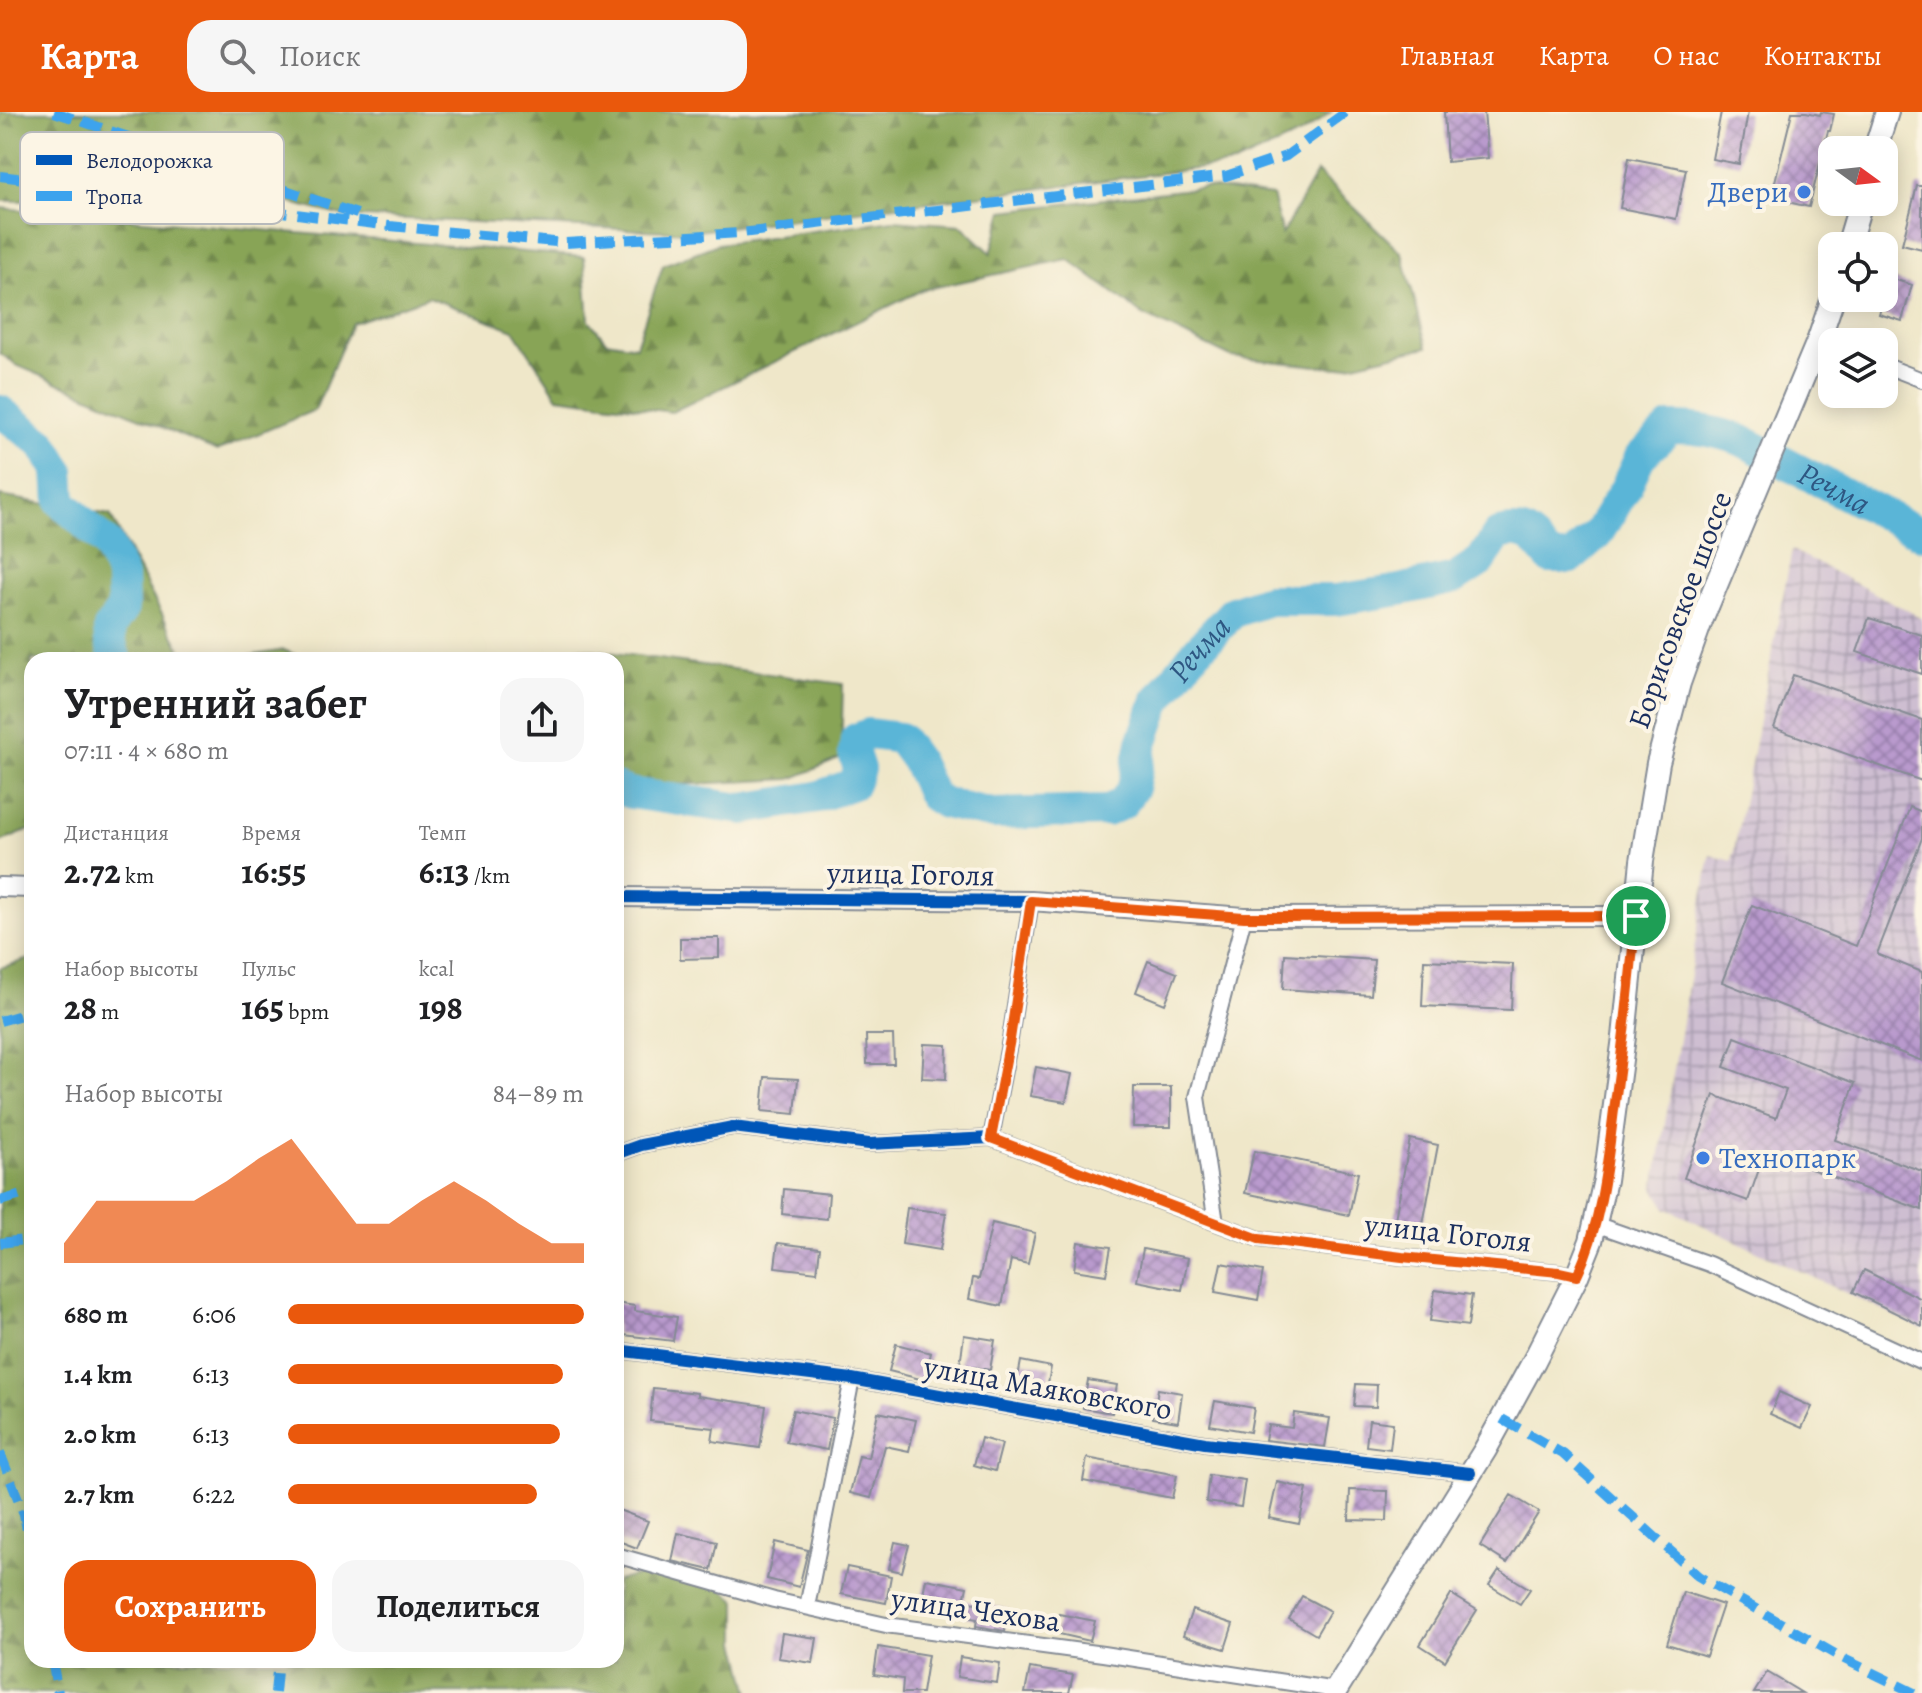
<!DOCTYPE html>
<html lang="ru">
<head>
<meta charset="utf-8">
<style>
	body { margin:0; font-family:Alegreya,serif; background:#f6f6f6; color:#202124; height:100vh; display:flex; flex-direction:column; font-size:30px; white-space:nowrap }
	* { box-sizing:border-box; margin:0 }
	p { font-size:26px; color:#757577 }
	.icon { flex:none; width:44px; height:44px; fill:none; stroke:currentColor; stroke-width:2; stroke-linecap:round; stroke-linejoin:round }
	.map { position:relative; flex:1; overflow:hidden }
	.side { position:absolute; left:24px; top:540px; width:600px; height:1016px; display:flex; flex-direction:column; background:#fff; border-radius:24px; box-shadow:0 4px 20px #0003 }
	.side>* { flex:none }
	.needle { width:52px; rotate:105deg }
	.controls { position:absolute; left:1818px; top:24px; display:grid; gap:16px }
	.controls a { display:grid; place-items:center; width:80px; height:80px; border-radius:16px; background:#fff; box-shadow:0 4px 20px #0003; font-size:40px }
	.pin { position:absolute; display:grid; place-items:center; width:68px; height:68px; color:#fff; margin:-34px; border:4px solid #fff; border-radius:50%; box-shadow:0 2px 8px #0007 }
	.round { display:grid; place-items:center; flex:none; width:84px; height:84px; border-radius:24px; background:#f6f6f6 }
	.head { display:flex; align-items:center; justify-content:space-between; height:136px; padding:0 40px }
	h1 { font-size:44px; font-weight:700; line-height:60px }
	.stats { display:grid; grid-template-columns:repeat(3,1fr); gap:12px; height:136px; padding:8px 40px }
	.stats div { display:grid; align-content:center }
	.stats b { font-size:34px; font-weight:700 }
	.stats small { font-size:22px; font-weight:400 }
	.stats p { font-size:22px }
	.chart { height:224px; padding:16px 40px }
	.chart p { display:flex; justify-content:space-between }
	.chart svg { width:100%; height:144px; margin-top:8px; fill:#ea580c; opacity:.7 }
	.action { display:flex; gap:16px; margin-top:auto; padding:16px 40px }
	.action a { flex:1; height:92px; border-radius:24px; background:#ea580c; color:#fff; font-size:32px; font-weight:700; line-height:92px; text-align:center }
	.action a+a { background:#f6f6f6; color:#202124 }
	ul { padding:0 40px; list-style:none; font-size:26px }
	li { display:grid; grid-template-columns:128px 96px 1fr; align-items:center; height:60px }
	li i { height:20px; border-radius:10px; background:#ea580c }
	header { display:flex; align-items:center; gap:48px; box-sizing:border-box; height:112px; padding:0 40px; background:#ea580c; color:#fff }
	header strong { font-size:38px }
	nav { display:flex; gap:44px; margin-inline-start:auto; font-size:28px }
	.search { width:560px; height:72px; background:#f6f6f6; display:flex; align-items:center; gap:20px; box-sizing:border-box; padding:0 28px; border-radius:24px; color:#757577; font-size:30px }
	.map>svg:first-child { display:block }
</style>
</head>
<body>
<header>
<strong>Карта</strong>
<div class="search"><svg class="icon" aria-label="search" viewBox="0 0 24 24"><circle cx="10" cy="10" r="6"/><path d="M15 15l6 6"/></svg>Поиск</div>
<nav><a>Главная</a><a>Карта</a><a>О нас</a><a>Контакты</a></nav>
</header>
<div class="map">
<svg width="1922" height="1581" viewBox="0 0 1922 1581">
	<defs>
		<pattern id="industrial-grid" width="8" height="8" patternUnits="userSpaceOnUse" patternTransform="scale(2)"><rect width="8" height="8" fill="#cebed1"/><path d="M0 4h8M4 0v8" fill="none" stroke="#a69bad"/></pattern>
		<pattern id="forest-firs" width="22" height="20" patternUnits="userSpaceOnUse" patternTransform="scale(2)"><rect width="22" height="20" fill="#88a456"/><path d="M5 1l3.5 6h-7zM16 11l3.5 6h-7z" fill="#6e864a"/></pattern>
		<pattern id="building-cross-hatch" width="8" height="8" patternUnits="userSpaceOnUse" patternTransform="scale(2)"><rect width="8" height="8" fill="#b99acd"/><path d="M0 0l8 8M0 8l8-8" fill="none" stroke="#967eaa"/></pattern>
	</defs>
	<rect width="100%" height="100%" fill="#fcf5e5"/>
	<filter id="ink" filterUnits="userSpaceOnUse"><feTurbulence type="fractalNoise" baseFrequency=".0125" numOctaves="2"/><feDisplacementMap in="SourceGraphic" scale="16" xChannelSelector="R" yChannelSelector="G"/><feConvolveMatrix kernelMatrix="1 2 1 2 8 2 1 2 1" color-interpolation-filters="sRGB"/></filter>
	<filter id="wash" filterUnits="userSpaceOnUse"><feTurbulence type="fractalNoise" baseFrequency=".006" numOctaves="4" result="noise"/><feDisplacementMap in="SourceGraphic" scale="32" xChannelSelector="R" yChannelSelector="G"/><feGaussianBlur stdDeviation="1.8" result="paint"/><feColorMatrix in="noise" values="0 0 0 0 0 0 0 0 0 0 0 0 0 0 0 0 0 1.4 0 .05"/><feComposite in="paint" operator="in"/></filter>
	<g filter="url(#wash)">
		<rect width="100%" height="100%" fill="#efe7c9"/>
		<path fill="url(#industrial-grid)" d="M1792,438L1922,506V1217L1666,1096L1654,1077L1710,743L1732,749Z"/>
		<path fill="url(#forest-firs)" stroke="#526a5a" stroke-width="2" d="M0,0H1331L1301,22L1234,52L689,120L342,104L185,64L169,88L0,89Z
			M1317,60L1402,141L1427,235L1337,256L1231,245L1143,203L1068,147L922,178L672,300L558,285L514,218L429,185L352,211L315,298L217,339L16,253L0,241V96L584,145L589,208L606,229L636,234L663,153L718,132L893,108L961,113L991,141L1003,99L1207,75L1272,84L1282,122Z
			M0,384L110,403L186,548H32V717L0,730Z
			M578,536L843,572L841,646L791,667L633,675L616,678V548H536Z
			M284,538L307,548H224Z
			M32,846V1548H616V1469L642,1462L719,1474L737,1489V1530L750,1581H0V856Z"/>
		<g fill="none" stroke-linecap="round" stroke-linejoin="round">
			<g stroke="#5ab5d7" stroke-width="32">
				<path d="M0,299L43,332L59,359L61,390L108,433L122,464L123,496L109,516L110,529L116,548"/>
				<path id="s1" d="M616,676L630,681L743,697L817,685L853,672L859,657L854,641L856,627L869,622L900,626L916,648L933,684L944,691L993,702L1106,699L1122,692L1133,676L1142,631L1157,589L1191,545L1233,500L1268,488H1336L1395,479L1455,466L1481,449L1498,422C1529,415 1531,425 1550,446H1571L1597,423L1625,377L1640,345L1670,316C1696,315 1717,320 1741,328L1922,422"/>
			</g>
		</g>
		<g id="blocks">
			<path fill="url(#building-cross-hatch)" d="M1444,0H1484L1488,46L1447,50Z
				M1721,0H1748L1739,52L1712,47Z
				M1792,0H1806L1820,3L1821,0L1834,2L1830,19H1828L1809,95L1771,86Z
				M1629,46L1686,57L1676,107L1620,96Z
				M1917,74H1922V137L1902,132Z
				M1890,166L1912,173L1902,209L1879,202Z
				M1869,506L1922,523V562L1857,540Z
				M1793,563L1922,608V669L1774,616Z
				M1910,695L1922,700V726L1877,842L1922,860V949L1722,870L1752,793L1856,834Z
				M680,826H719V846L680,847Z
				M1285,842L1374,848L1371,883L1283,877Z
				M1424,848L1513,852L1511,898L1422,894Z
				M1148,849L1177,861L1165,892L1136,880Z
				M866,923H893L894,952H867Z
				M1735,925L1855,971L1835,1028L1922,1059V1098L1765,1040L1748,1089L1684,1066L1714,983L1776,1006L1786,978L1724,955Z
				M924,932L947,933L946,967L922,966Z
				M1036,955L1072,962L1066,990L1030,984Z
				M765,965L798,967L795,1002L762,999Z
				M1134,975H1171V1015H1133Z
				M1410,1027L1438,1033L1423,1112L1395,1107Z
				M1254,1039L1358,1061L1349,1103L1245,1081Z
				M784,1077L829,1082L827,1107L782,1102Z
				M907,1096L946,1101L940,1138L902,1132Z
				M992,1111L1035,1121L1028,1152L1011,1148L1002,1194L969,1187L973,1166L979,1167Z
				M1078,1130L1111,1135L1106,1163L1074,1158Z
				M778,1131L820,1136L817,1160L775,1155Z
				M1143,1137L1188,1146L1182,1178L1137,1169Z
				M1221,1151L1263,1159L1258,1188L1215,1180Z
				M1864,1158L1922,1187V1214L1853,1180Z
				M1435,1178L1472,1183L1468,1214L1430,1209Z
				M616,1191L635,1194V1199L677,1205L673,1229L616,1222Z
				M964,1223L995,1228L990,1258L960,1253Z
				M896,1232L931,1241L924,1268L889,1259Z
				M1021,1249L1051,1255L1046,1282L1016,1276Z
				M1088,1268L1117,1273L1112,1301L1083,1296Z
				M1356,1272L1377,1273L1376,1295L1354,1294Z
				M653,1276L697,1281V1284L766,1294L760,1336L712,1329L714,1316L650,1309Z
				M1158,1277L1182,1281L1178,1310L1153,1306Z
				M1779,1280L1812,1295L1802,1316L1770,1302Z
				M1215,1289L1254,1296L1250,1320L1210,1313Z
				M793,1298L833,1306L827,1338L786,1330Z
				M878,1300L916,1308L909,1339L885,1334L871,1386L850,1381L859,1344L868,1346Z
				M1294,1301L1330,1306L1325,1335L1265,1328L1268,1313L1292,1316Z
				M1369,1308L1393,1311L1390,1337L1366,1334Z
				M981,1326L1002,1332L995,1359L974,1353Z
				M1087,1346L1177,1363L1172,1386L1083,1369Z
				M1209,1363L1245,1368L1241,1395L1206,1390Z
				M1277,1370L1307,1377L1299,1412L1269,1406Z
				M1350,1378L1388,1379L1387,1409L1349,1408Z
				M1511,1383L1539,1400L1507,1451L1480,1434Z
				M616,1397L648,1409L637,1436L616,1428Z
				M678,1421L717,1430L711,1458L672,1449Z
				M775,1430L808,1438L799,1475L767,1467Z
				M895,1430L909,1433L902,1460L889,1457Z
				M847,1455L891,1464L886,1491L841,1482Z
				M1499,1458L1530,1477L1520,1492L1489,1473Z
				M926,1467L967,1475L964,1489L1009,1497L1005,1519L976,1514L977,1507L920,1496Z
				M1683,1480L1723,1493L1706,1544L1667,1532Z
				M1451,1482L1477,1498L1445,1549L1420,1533Z
				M1302,1484L1330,1499L1316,1523L1289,1507Z
				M1192,1498L1233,1512L1225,1537L1183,1524Z
				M1059,1502L1095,1509L1090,1529L1055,1521Z
				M782,1521L817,1526L813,1551L778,1546Z
				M878,1535L928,1543L922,1581H902L903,1567L874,1563Z
				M960,1545L1000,1551L997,1571L957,1565Z
				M1030,1556L1073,1563L1069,1581H1025Z
				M1767,1560L1802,1581H1754Z"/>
		</g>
	</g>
	<g filter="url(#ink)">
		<use href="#blocks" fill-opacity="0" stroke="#858b94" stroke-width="2"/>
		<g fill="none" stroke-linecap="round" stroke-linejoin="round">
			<g stroke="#858b94" stroke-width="18">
				<path id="minor" d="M1884,253L1922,268
					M991,1026L1010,927L1031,789
					M616,1042L641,1033L733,1015L869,1032L991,1026L1259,1127L1402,1145L1559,1160L1577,1164
					M1216,1111L1197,985L1244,805
					M1595,1112L1709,1152L1922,1250
					M616,1238L852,1267L1205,1331L1470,1361
					M616,1443L774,1488L886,1513L1103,1542L1336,1578
					M807,1495L852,1267"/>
			</g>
			<g stroke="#858b94" stroke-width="22">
				<path id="tertiary" d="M0,775L32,776
					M616,785L1031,789L1244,805L1636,804"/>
			</g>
			<g stroke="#858b94" stroke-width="26">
				<path id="primary" d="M1875,38L1887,0
					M1848,134L1861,90
					M1334,1581L1485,1338L1534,1249L1577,1164L1591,1129L1605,1068L1624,925L1642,749L1658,651L1679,571L1701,509L1819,227L1833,186"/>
			</g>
			<use href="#minor" stroke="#fff" stroke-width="14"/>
			<use href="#tertiary" stroke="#fff" stroke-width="18"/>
			<use href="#primary" stroke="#fff" stroke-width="22"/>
			<path stroke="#3da3ed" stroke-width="10" stroke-dasharray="20 10" stroke-linecap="butt" d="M54,0L360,103
				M0,64L390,114L565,131L741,121L1226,64L1286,44L1346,0
				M0,909L32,900
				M0,1089L32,1080
				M0,1131L32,1127
				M1502,1307L1563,1342L1698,1464L1842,1546L1914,1581
				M0,1341L24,1402L32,1445
				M52,1548L58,1581
				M275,1581L278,1548"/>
			<g stroke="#fcf5e5" stroke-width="17">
				<path id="cycleway" d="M616,785L1031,789L1244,805L1636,804
					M616,1042L641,1033L733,1015L869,1032L991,1026L1259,1127L1402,1145L1559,1160L1577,1164
					M616,1238L852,1267L1205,1331L1470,1361"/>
			</g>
			<use href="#cycleway" stroke="#0057b8" stroke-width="12"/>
		</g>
	</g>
	<g fill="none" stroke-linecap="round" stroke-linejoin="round" filter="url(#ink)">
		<g stroke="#fff" stroke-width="16">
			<path id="route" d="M1031,789L1244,805L1636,804C1630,869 1623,934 1614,998C1607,1055 1601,1112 1577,1164L1559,1160L1402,1145L1259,1127L991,1026L1010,927Z"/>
		</g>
		<use href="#route" stroke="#ea580c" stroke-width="10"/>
	</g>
	<g fill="#3f7fe0" stroke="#fcf5e5" stroke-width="3">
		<circle cx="1804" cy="80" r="8"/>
		<circle cx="1703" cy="1046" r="8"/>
	</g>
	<g text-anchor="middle" stroke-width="8" stroke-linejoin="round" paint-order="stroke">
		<g font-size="30" fill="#366cbe" stroke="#fcf5e5" text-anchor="end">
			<text x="1788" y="90">Двери</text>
			<text x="1719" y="1056" text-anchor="start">Технопарк</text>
		</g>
		<g font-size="30" fill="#1b2f5e" stroke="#fcf5e5">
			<text transform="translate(1680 498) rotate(-70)" y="10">Борисовское шоссе</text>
			<text transform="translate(911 762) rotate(1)" y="10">улица Гоголя</text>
			<text transform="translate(1448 1121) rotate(6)" y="10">улица Гоголя</text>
			<text transform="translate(1048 1276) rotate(10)" y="10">улица Маяковского</text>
			<text transform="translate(976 1498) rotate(8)" y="10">улица Чехова</text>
		</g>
		<g font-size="32" font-style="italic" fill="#2e5782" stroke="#fcf5e5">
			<text dy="11" stroke="none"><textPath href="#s1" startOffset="1538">Речма</textPath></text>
			<text dy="11" stroke="none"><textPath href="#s1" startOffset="772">Речма</textPath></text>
		</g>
	</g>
	<rect x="20" y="20" width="264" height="92" rx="12" fill="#fcf5e5" stroke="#b8babc" stroke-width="2"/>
	<rect x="36" y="43" width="36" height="10" fill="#0057b8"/>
	<rect x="36" y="79" width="36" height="10" fill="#3da3ed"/>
	<g font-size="22" fill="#1b2f5e">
		<text x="86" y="56">Велодорожка</text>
		<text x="86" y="92">Тропа</text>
	</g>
</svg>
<div class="controls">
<a><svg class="needle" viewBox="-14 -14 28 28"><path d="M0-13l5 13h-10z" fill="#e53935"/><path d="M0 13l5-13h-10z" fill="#757577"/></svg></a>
<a><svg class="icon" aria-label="locate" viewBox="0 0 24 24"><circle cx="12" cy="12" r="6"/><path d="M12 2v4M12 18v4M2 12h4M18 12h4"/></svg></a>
<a><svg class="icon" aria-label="layers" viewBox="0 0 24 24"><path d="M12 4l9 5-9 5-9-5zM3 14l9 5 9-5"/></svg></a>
</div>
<div class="pin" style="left:1636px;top:804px;background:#1e9e55"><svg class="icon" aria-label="arrive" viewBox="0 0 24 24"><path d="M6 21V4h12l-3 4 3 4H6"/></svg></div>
<section class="side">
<div class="head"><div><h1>Утренний забег</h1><p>07:11 · 4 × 680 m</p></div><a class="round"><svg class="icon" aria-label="share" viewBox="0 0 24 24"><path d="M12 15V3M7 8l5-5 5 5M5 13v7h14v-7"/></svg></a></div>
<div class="stats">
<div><p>Дистанция</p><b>2.72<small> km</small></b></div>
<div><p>Время</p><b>16:55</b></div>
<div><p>Темп</p><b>6:13<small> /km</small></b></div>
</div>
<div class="stats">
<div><p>Набор высоты</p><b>28<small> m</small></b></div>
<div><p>Пульс</p><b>165<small> bpm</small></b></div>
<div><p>kcal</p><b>198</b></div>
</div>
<div class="chart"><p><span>Набор высоты</span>84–89 m</p>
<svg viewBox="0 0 160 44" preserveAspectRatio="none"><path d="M0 44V38L10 25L20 25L30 25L40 25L50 19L60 12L70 6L80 19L90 32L100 32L110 25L120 19L130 25L140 32L150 38L160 38V44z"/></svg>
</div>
<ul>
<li><b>680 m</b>6:06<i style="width:100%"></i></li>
<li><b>1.4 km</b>6:13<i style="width:93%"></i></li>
<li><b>2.0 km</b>6:13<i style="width:92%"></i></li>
<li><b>2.7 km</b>6:22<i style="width:84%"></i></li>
</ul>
<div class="action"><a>Сохранить</a><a>Поделиться</a></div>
</section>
</div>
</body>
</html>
